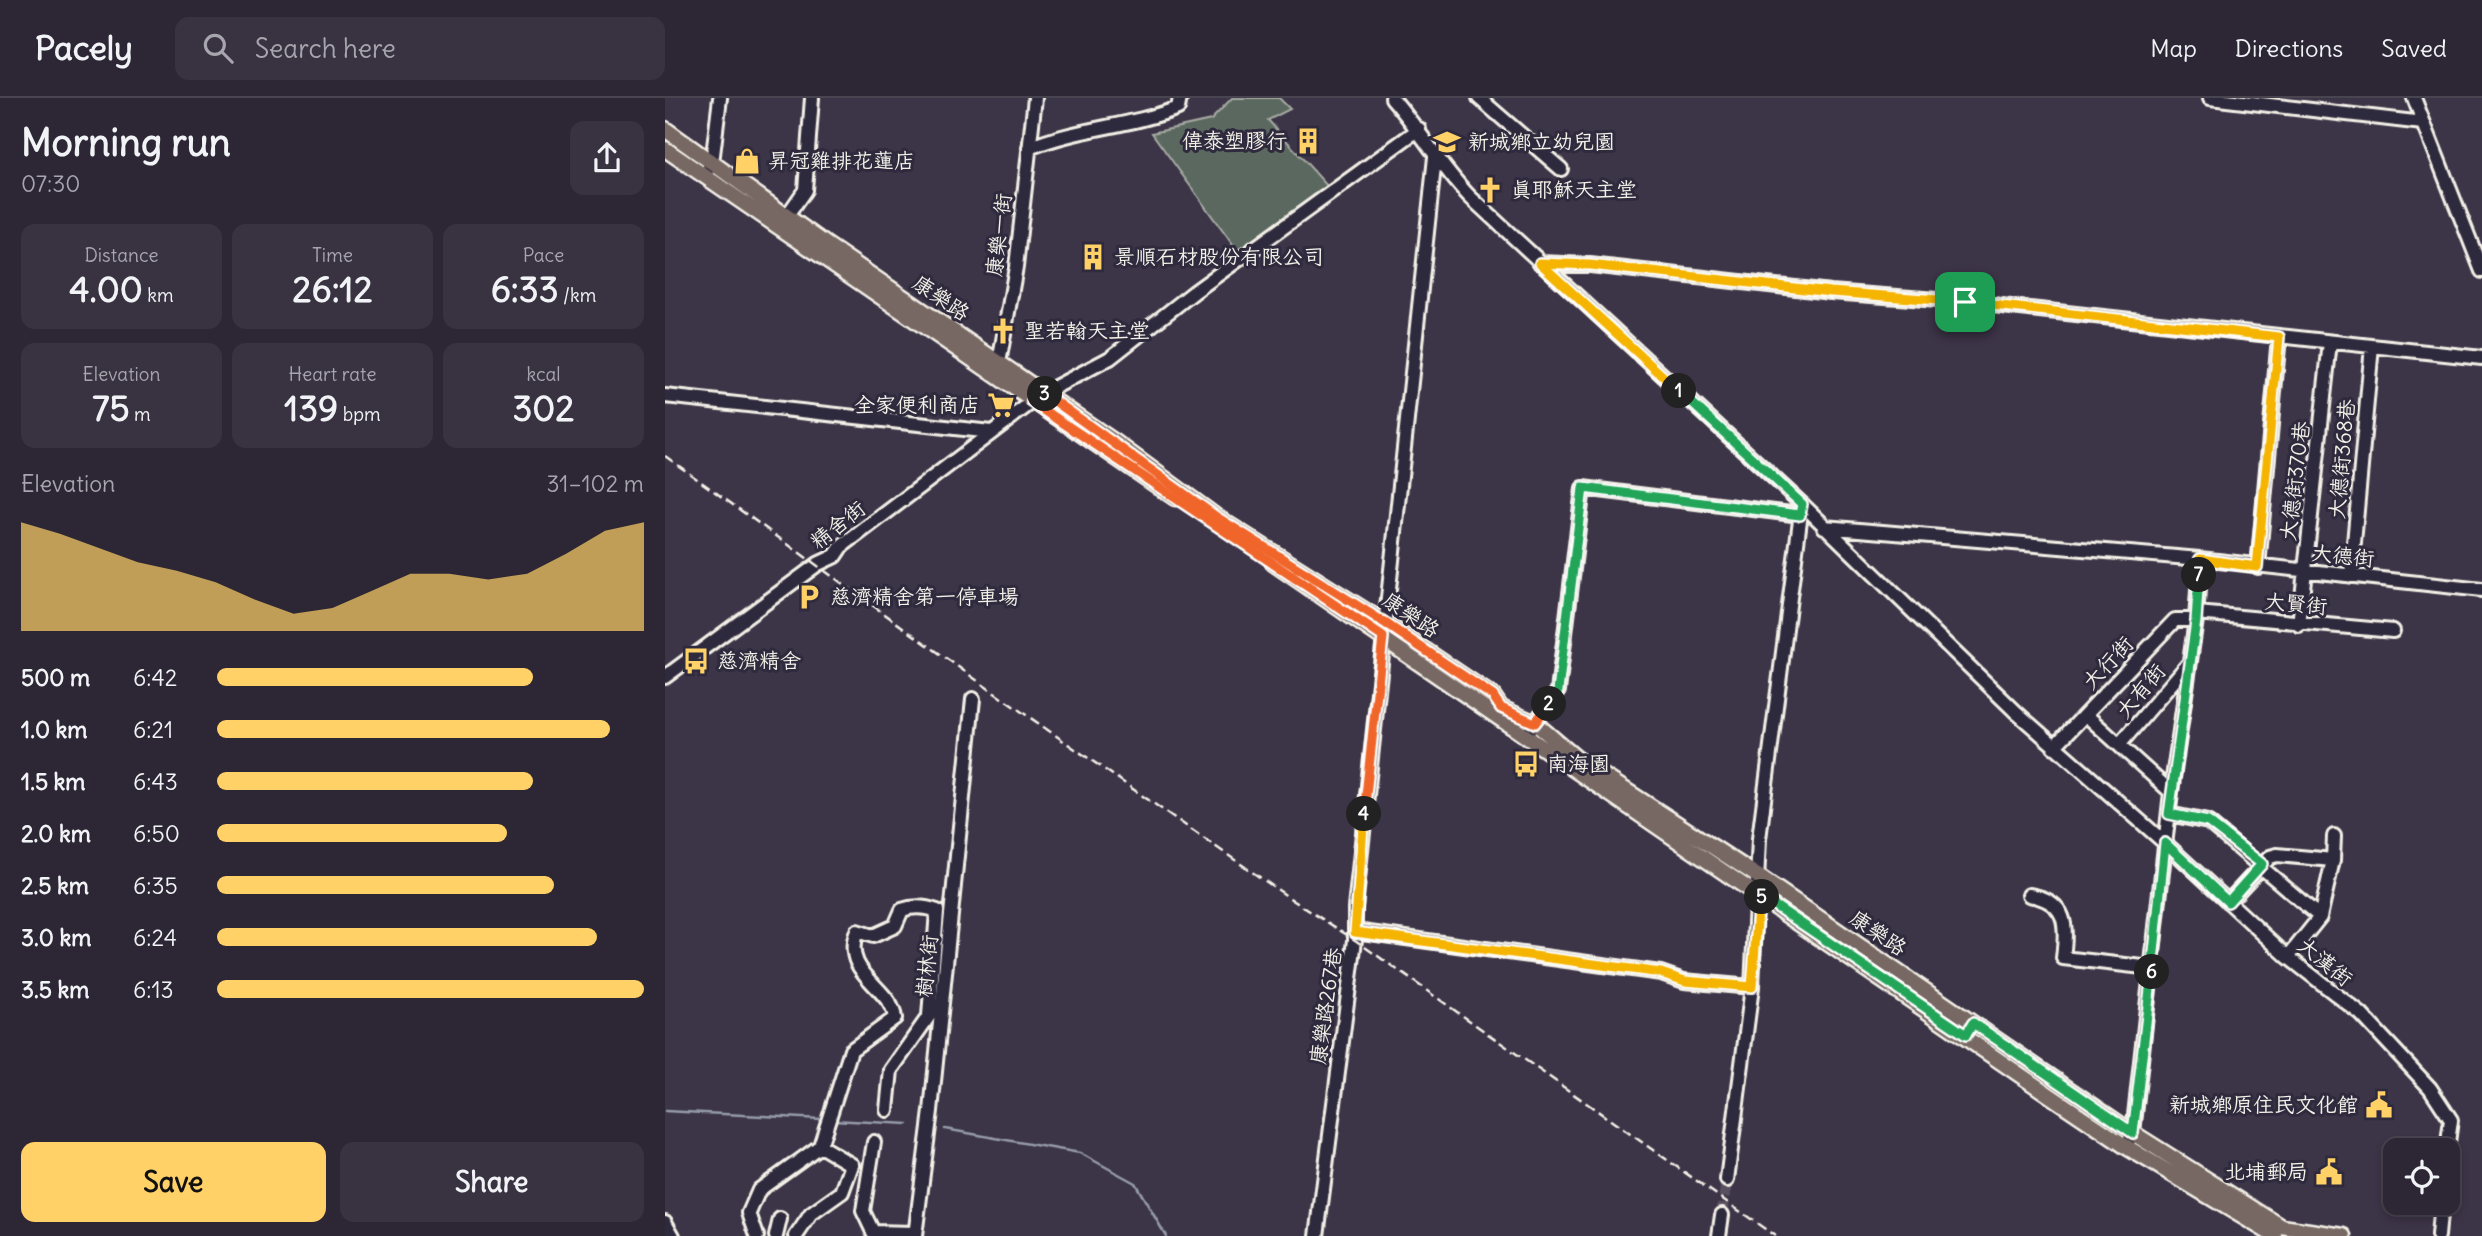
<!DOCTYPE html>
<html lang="en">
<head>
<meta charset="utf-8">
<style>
	body { margin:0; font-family:Delius,"LXGW WenKai TC",sans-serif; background:#393341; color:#f1f3f6; height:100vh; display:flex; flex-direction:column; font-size:26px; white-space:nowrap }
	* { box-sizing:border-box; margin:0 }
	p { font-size:23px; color:#a7a5ad }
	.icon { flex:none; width:38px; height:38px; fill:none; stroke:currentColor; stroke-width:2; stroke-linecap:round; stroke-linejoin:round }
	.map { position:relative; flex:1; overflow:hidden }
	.drawer { display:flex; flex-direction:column; background:#2d2735; width:665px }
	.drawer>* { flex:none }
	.tools { position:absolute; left:1718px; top:1040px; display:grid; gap:14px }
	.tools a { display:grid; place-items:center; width:77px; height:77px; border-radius:14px; background:#2d2735; box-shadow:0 4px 10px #0003,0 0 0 2px #484450; font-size:35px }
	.pin { position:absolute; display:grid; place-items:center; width:60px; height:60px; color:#fff; margin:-30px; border-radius:14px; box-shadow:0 4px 10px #0006 }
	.km { position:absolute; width:35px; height:35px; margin:-18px; border-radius:50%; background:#222; color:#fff; font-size:19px; line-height:35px; text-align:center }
	.round { display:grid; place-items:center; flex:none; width:74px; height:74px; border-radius:14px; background:#393341 }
	.headline { display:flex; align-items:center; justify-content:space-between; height:119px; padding:0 21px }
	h1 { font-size:38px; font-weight:800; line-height:52px }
	.figures { display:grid; grid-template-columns:repeat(3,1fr); gap:10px; height:119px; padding:7px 21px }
	.figures div { display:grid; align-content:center; border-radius:14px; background:#393341; text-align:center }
	.figures b { font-size:35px; font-weight:800 }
	.figures small { font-size:19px; font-weight:400 }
	.figures p { font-size:19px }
	.chart { height:196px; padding:14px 21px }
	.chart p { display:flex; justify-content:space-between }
	.chart svg { width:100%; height:126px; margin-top:7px; fill:#ffd166; opacity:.7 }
	.cta { display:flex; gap:14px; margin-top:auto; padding:14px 21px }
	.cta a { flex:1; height:80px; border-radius:14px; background:#ffd166; color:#111; font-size:28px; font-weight:800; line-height:80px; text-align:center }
	.cta a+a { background:#393341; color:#f1f3f6 }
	ul { padding:0 21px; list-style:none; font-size:23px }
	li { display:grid; grid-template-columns:112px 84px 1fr; align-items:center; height:52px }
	li i { height:18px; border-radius:9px; background:#ffd166 }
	header { display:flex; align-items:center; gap:42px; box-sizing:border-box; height:98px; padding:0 35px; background:#2d2735; border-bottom:2px solid #484450 }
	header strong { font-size:33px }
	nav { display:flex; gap:38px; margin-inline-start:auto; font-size:24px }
	.search { width:490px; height:63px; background:#393341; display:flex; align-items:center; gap:18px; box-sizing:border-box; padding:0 24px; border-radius:14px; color:#a7a5ad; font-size:26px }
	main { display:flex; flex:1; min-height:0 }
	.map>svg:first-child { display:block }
</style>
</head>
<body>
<header>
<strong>Pacely</strong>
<div class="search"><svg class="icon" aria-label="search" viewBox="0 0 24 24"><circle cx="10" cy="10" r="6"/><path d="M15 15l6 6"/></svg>Search here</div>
<nav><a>Map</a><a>Directions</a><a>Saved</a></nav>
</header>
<main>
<section class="drawer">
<div class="headline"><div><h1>Morning run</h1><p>07:30</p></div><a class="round"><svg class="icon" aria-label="share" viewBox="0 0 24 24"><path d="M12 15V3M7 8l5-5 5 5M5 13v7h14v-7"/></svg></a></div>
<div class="figures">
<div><p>Distance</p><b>4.00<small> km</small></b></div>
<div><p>Time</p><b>26:12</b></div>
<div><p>Pace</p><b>6:33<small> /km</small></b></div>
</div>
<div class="figures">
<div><p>Elevation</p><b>75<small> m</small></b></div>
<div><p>Heart rate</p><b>139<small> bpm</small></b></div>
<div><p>kcal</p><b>302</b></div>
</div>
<div class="chart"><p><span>Elevation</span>31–102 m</p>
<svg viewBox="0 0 160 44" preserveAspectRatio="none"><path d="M0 44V6L10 10L20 15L30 20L40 23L50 27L60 33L70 38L80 36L90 30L100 24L110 24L120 26L130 24L140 17L150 9L160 6V44z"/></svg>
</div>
<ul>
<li><b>500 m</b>6:42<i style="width:74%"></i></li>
<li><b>1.0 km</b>6:21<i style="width:92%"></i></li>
<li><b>1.5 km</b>6:43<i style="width:74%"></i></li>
<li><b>2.0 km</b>6:50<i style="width:68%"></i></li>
<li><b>2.5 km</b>6:35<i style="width:79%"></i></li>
<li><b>3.0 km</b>6:24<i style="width:89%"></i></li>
<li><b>3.5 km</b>6:13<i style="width:100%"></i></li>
</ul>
<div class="cta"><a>Save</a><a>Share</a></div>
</section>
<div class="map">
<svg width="1817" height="1138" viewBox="0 0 1817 1138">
	<rect width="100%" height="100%" fill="#3c3447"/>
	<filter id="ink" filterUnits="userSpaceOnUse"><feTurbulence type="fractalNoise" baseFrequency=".0143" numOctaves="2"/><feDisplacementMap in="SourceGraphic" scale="14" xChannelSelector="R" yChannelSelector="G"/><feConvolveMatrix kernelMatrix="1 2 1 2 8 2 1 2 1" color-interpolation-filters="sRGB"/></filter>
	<g filter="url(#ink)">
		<path fill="#5a685f" stroke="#a7aca4" stroke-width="2" d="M567,0H614L625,11L603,22L664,90L573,154L487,35L546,22Z"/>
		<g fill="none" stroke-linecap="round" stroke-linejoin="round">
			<path stroke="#969caa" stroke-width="2.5" d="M0,1013L156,1021
				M167,1022L243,1026
				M280,1031L415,1055L470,1085L501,1138"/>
			<path stroke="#58505f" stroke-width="12" stroke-dasharray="12 6" stroke-linecap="butt" d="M1057,1117L1062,1082"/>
			<g stroke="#f4f1e8" stroke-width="18">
				<path id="minor" d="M727,0C755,32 775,68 805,99L1137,406L1351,614L1500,745L1623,859L1696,916L1765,990L1786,1022L1782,1052
					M814,0L896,71
					M1545,0L1758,25
					M1749,0L1817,173
					M364,50C412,30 464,29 513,10L515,0
					M39,77L47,65L55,0
					M122,118L140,92L147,0
					M875,165L925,167L1166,194L1300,204L1817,260
					M328,272L334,265L351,169L370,0
					M0,298L326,334
					M1159,429L1535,461L1817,492
					M1593,469L1614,239
					M1686,478L1707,248
					M1532,515L1728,533
					M1634,527L1665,244
					M0,579L153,466L170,458L176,449L379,295L445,260L529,194L754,31
					M1421,617L1506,694
					M864,633L893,593L918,390L1135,417
					M1454,647L1525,564
					M1389,649L1510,522H1531
					M1504,716L1543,724L1655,819
					M1364,797C1403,803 1402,828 1398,860L1487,870
					M1563,804L1605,759L1612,757L1668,762
					M690,833L996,875L1019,883L1087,889
					M1623,859L1655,819L1668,762L1669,738
					M1465,1041L1468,1035L1506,694L1531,522L1535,461
					M209,1044L198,1113L208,1134L250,1135
					M1062,1082L1087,889L1094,741L1137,406
					M0,1124L8,1138
					M92,1138L84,1115L94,1092L155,1048
					M111,1138L115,1121
					M131,1138L146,1116L177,1094L187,1067L155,1048L186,952L230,920C226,888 175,876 192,833L208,838L230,828L237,812C248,808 261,809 272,813L264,918L226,972L222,1012
					M250,1138L266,1013L308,601
					M652,1138L690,842V810L770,59
					M1054,1138L1057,1117
					M1773,1138L1776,1104"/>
			</g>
			<g stroke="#f4f1e8" stroke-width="19">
				<path id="major" d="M0,31L159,145L447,342L550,418L720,525L828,598L836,610L870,625L911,660L1091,777L1468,1035L1617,1129L1679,1138
					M0,51L510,400
					M608,465L1393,1003L1460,1048L1610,1138"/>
			</g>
			<use href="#minor" stroke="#2f2a3d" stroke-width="12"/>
			<use href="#major" stroke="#776864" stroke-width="14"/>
			<path stroke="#f4f1e8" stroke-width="2.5" stroke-dasharray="10 5" stroke-linecap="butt" d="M0,358L331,596L629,803L690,842L1110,1138"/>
		</g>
	</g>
	<g fill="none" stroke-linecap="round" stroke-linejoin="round" filter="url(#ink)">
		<g stroke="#fff" stroke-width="14">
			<path id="split-1" d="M1014,293L875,165L925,167L1166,194L1300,204"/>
		</g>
		<g stroke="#fff" stroke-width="14">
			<path id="split-2" d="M884,606L893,593L918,390L1135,417L1137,406L1014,293"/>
		</g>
		<g stroke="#fff" stroke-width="14">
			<path id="split-3" d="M380,296L550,418L720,525L828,598L836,610L870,625L884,606"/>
		</g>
		<g stroke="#fff" stroke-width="14">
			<path id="split-4" d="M380,296L367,304L718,539L699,716"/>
		</g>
		<g stroke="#fff" stroke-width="14">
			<path id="split-5" d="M699,716L690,834L996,875L1020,883L1087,889L1094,797L1097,799"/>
		</g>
		<g stroke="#fff" stroke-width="14">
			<path id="split-6" d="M1097,799L1301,937L1308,925L1468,1035L1487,874"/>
		</g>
		<g stroke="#fff" stroke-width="14">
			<path id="split-7" d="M1487,874L1500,745L1563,804L1597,766L1543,724L1504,716L1531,523L1534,477"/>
		</g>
		<g stroke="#fff" stroke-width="14">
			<path id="split-8" d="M1300,204L1614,239L1592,469L1535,461L1534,477"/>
		</g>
		<use href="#split-1" stroke="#f5b400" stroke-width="9"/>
		<use href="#split-2" stroke="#22a559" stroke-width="9"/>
		<use href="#split-3" stroke="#f0652b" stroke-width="9"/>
		<use href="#split-4" stroke="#f0652b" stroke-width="9"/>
		<use href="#split-5" stroke="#f5b400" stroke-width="9"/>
		<use href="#split-6" stroke="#22a559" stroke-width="9"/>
		<use href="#split-7" stroke="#22a559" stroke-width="9"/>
		<use href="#split-8" stroke="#f5b400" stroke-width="9"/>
	</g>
	<defs>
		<g id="building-bare" transform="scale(2.1)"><path d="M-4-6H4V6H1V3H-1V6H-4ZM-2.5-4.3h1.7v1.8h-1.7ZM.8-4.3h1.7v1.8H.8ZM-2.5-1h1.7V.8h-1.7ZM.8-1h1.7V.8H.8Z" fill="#ffd166" stroke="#2f2a3d" stroke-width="2.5" paint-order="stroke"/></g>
		<g id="school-bare" transform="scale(2.1)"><path d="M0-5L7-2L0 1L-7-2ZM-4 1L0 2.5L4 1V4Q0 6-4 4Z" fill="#ffd166" stroke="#2f2a3d" stroke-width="2.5" paint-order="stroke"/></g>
		<g id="shop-bare" transform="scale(2.1)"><path d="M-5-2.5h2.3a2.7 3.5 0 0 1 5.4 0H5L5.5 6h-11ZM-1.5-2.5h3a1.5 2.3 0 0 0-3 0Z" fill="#ffd166" stroke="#2f2a3d" stroke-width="2.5" paint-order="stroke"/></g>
		<g id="church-bare" transform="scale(2.1)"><path d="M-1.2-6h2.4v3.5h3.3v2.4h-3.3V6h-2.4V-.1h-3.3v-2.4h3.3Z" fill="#ffd166" stroke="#2f2a3d" stroke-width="2.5" paint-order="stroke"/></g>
		<g id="supermarket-bare" transform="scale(2.1)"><path d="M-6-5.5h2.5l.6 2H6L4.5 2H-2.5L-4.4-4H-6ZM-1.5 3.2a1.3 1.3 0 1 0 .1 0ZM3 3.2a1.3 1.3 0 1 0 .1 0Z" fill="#ffd166" stroke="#2f2a3d" stroke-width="2.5" paint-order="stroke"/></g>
		<g id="parking-bare" transform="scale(2.1)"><path d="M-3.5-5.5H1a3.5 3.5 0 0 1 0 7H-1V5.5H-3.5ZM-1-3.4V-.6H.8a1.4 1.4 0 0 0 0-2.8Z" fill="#ffd166" stroke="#2f2a3d" stroke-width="2.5" paint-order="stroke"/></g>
		<g id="bus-bare" transform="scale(2.1)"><path d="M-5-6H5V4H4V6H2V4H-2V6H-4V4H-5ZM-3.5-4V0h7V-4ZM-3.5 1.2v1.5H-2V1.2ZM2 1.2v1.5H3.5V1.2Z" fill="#ffd166" stroke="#2f2a3d" stroke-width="2.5" paint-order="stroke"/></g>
		<g id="civic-bare" transform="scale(2.1)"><path d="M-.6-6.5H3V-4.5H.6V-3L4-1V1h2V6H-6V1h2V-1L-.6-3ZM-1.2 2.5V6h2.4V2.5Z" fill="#ffd166" stroke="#2f2a3d" stroke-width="2.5" paint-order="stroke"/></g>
	</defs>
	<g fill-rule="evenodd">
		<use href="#building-bare" x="643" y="43"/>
		<use href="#school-bare" x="782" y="44"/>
		<use href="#shop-bare" x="82" y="63"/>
		<use href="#church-bare" x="825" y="92"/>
		<use href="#building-bare" x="428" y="159"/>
		<use href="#church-bare" x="338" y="233"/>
		<use href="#supermarket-bare" x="336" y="307"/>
		<use href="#parking-bare" x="144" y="499"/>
		<use href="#bus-bare" x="31" y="563"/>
		<use href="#bus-bare" x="861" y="666"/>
		<use href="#civic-bare" x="1714" y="1007"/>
		<use href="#civic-bare" x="1664" y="1074"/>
	</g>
	<g text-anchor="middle" stroke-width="6" stroke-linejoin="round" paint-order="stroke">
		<g font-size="21" fill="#f4f1e8" stroke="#2f2a3d" text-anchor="start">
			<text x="622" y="50" text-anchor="end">偉泰塑膠行</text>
			<text x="803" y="51">新城鄉立幼兒園</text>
			<text x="103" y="70">昇冠雞排花蓮店</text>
			<text x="846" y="99">真耶穌天主堂</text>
			<text x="449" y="166">景順石材股份有限公司</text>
			<text x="359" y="240">聖若翰天主堂</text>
			<text x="315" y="314" text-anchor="end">全家便利商店</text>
			<text x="165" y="506">慈濟精舍第一停車場</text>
			<text x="52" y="570">慈濟精舍</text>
			<text x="882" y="673">南海園</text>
			<text x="1693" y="1014" text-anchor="end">新城鄉原住民文化館</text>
			<text x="1643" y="1081" text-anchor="end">北埔郵局</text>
		</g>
		<g font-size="21" fill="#f4f1e8" stroke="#2f2a3d">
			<text transform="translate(334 137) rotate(-83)" y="7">康樂一街</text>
			<text transform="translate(276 200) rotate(34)" y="7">康樂路</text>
			<text transform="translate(1677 361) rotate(-85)" y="7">大德街368巷</text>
			<text transform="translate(1630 383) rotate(-83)" y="7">大德街370巷</text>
			<text transform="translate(173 427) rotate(-38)" y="7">精舍街</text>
			<text transform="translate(1678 458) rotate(6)" y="7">大德街</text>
			<text transform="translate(1631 506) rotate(5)" y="7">大賢街</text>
			<text transform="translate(746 517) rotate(34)" y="7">康樂路</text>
			<text transform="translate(1443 565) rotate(-47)" y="7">大行街</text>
			<text transform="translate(1476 593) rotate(-50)" y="7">大有街</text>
			<text transform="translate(1213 835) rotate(34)" y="7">康樂路</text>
			<text transform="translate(1660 864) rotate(39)" y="7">大漢街</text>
			<text transform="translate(262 868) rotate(-84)" y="7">樹林街</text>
			<text transform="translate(661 908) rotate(-82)" y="7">康樂路267巷</text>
		</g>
	</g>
</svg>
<div class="tools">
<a><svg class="icon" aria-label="locate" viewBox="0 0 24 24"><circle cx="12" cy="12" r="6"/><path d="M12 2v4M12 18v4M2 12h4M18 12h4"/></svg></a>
</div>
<div class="pin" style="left:1300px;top:204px;background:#1e9e55"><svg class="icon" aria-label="arrive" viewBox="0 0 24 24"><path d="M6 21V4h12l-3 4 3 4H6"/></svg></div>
<b class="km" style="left:1014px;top:293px">1</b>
<b class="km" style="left:884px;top:606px">2</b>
<b class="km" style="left:380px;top:296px">3</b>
<b class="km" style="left:699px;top:716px">4</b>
<b class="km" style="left:1097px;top:799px">5</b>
<b class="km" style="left:1487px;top:874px">6</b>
<b class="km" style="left:1534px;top:477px">7</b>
</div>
</main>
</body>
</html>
